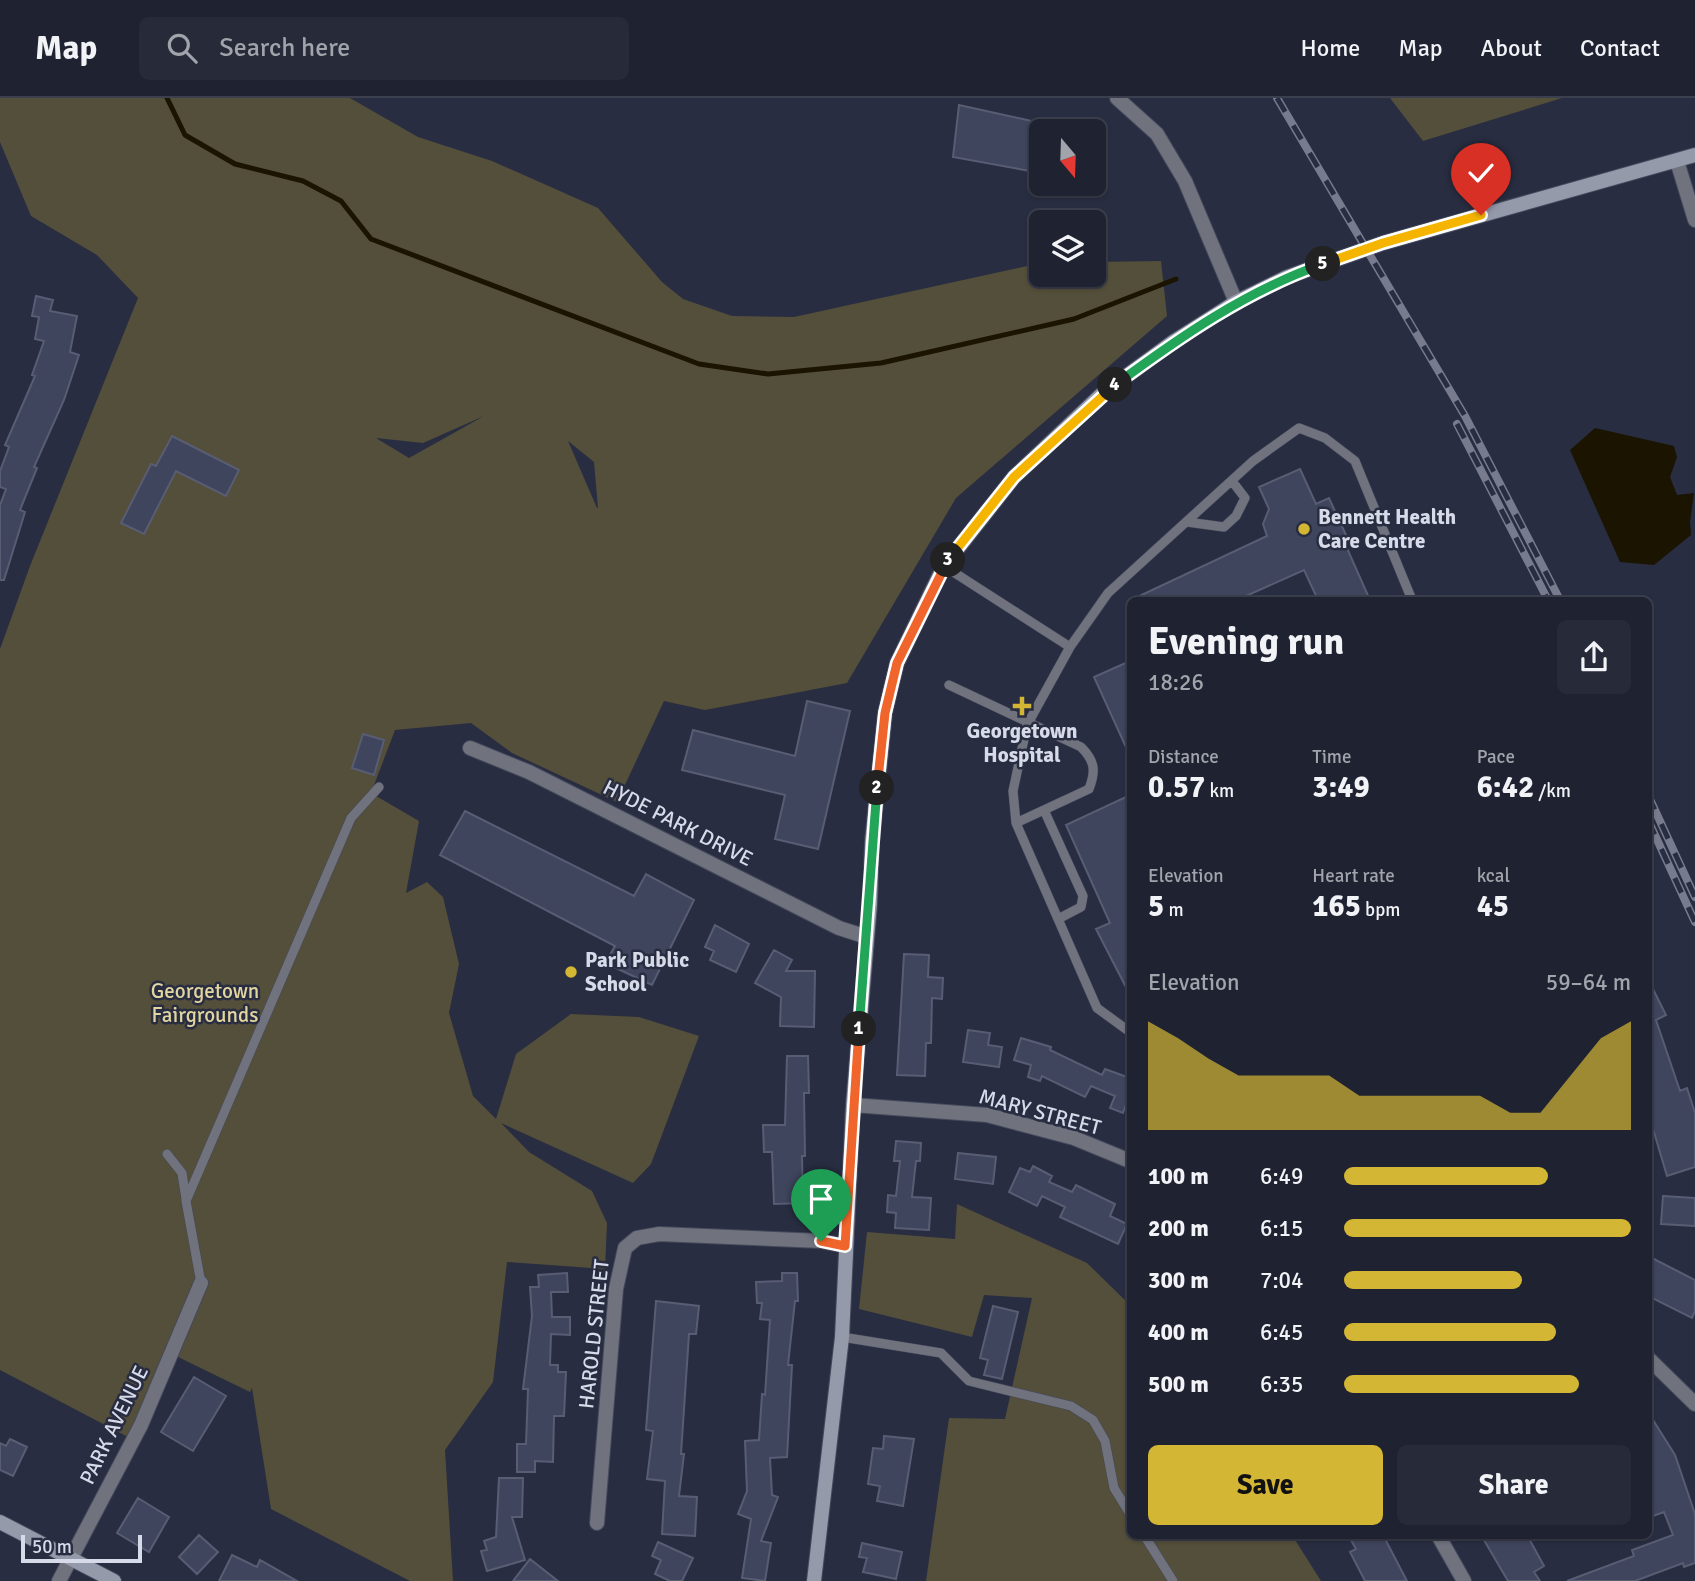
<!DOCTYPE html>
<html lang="en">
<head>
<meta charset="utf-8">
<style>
	body { margin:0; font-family:Signika,sans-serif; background:#262a39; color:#f1f3f6; height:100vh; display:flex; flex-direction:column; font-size:26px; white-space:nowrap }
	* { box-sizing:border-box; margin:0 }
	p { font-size:23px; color:#a1a4ab }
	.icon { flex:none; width:38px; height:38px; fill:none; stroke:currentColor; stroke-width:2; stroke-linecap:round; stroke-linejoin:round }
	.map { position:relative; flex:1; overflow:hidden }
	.side { position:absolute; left:1127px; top:499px; width:525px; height:942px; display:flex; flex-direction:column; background:#1e2231; border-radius:10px; box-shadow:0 2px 5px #0004,0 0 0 2px #3c3f4d }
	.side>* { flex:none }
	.needle { width:46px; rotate:161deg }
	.controls { position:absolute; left:1029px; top:21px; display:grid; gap:14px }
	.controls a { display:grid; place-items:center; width:77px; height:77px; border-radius:10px; background:#1e2231; box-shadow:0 2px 5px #0004,0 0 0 2px #3c3f4d; font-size:35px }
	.scale { position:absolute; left:21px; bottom:18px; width:121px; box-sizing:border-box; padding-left:7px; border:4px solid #d7dae8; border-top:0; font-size:19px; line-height:24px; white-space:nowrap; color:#d7dae8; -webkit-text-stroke:5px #282d41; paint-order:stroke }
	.pin { position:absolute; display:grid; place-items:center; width:60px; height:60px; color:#fff; margin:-72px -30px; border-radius:50% 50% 50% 0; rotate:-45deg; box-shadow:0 0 7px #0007 }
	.pin .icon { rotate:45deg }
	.km { position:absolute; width:35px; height:35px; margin:-18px; border-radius:50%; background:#222; color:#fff; font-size:19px; line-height:35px; text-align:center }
	.round { display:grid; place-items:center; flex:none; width:74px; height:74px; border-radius:10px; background:#262a39 }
	.head { display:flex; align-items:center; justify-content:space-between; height:119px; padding:0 21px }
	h1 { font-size:38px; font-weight:800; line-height:52px }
	.metrics { display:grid; grid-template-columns:repeat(3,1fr); gap:10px; height:119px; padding:7px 21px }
	.metrics div { display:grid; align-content:center }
	.metrics b { font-size:30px; font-weight:800 }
	.metrics small { font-size:19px; font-weight:400 }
	.metrics p { font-size:19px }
	.chart { height:196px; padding:14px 21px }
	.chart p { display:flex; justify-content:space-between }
	.chart svg { width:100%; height:126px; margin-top:7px; fill:#d4b635; opacity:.7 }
	.cta { display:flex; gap:14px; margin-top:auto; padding:14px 21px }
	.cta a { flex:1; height:80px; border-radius:10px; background:#d4b635; color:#111; font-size:28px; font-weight:800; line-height:80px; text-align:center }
	.cta a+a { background:#262a39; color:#f1f3f6 }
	ul { padding:0 21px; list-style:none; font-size:23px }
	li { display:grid; grid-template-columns:112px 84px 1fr; align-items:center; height:52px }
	li i { height:18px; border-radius:9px; background:#d4b635 }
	header { display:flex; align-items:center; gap:42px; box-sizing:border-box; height:98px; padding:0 35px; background:#1e2231; border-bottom:2px solid #3c3f4d }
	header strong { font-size:33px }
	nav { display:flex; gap:38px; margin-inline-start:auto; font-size:24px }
	.search { width:490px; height:63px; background:#262a39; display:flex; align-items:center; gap:18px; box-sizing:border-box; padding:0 24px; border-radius:10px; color:#a1a4ab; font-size:26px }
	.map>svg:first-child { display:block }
</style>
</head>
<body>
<header>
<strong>Map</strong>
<div class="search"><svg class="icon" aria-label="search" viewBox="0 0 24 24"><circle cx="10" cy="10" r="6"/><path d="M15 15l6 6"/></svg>Search here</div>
<nav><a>Home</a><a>Map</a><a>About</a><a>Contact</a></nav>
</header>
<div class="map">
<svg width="1695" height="1483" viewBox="0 0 1695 1483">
	<rect width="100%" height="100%" fill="#282d41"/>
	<path fill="#544f3a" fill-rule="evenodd" d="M0,0H350L418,39L492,63L598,110L662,184L683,201L732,218L794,219L1041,165V177H1094V164L1161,163L1167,218L956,400L847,585L705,612L664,603L617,704L512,655L471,625L395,632L371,695L419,723L406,795L427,784L443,799L459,866L449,915L473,998L496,1021L516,956L571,916L639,919L699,938L651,1066L633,1085L501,1025L529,1054L592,1093L607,1125L605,1171L507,1164L493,1284L445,1352L453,1483H410L271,1411L252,1290L250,1294L178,1259L128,1339L0,1272V551L30,468L138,200L97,157L31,118L0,44ZM484,318L409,360L376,340L423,345ZM568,343L594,364L598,410H597Z
		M1390,0H1562L1423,43Z
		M957,1106L1087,1165L1130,1207V1437H1292L1321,1483H926L949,1320L1005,1321L1032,1200L984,1197L972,1239L859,1211L867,1134L955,1141Z"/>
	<path fill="#1a1400" d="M1595,330L1674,348L1677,359L1670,379L1677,397L1694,395L1690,424L1691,437L1654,467L1620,464L1570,352Z"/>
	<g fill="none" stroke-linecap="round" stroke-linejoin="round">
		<path stroke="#1a1400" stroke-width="5" d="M167,0L185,37L235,66L303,83L341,103L371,141L699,266L768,276L881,265L1074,221L1176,181"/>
	</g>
	<path fill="#3f455d" stroke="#585d74" stroke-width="2" d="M959,7L1041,25V75L953,59Z
		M36,198L53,202L50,213L77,218L70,254L79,257L64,302L34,369L37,370L20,412L25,414L4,482H0V407L6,391L0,389V373L9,349L5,347L35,278L32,277L44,243L35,241L39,219L32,218Z
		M172,338L239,372L226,398L176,373L144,436L121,425L151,366L156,368Z
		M1300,371L1316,406L1329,400L1346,437L1342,439L1370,502H1318L1304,472L1237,502H1131L1267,438L1263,426L1269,411L1259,389Z
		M1130,563V658L1094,579Z
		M807,603L850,613L818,751L775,741L785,697L682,672L693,632L795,658Z
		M363,636L384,642L374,677L352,670Z
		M1130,697V897L1096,831L1110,825L1066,727Z
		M465,713L634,798L646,776L694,802L652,887L605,865L615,848L440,757Z
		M715,827L749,846L736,874L710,862L714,853L705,849Z
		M774,852L792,862L786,873H815L814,929L780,928L781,899L755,885Z
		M904,856L929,857L928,879L943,880L942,901L932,900L931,945H926L925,978L897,977Z
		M1648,881L1666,917L1656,922L1680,993L1687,990L1695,1015V1069L1667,1078L1648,1014Z
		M968,932L990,935L988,947L1002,949L999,969L963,964Z
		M1021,940L1051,949L1050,952L1102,977L1105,971L1130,980V994L1123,1015L1110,1010L1115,998L1091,988L1085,999L1042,978L1040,983L1028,979L1031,967L1014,962Z
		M787,958H808L809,995H804L805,1058H802L803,1105L774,1106L772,1054H764L763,1027H785Z
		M896,1043L921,1045L920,1063H916L912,1099L931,1100L929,1132L895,1130L896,1115L887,1114L888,1097L896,1098L900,1063H894Z
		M958,1055L996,1059L993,1086L955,1081Z
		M1033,1068L1052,1078L1049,1084L1072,1094L1076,1087L1115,1106L1110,1118L1127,1126L1118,1146L1060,1119L1065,1109L1042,1098L1037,1108L1009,1094L1020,1070L1030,1074Z
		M1663,1098L1695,1100V1128L1661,1126Z
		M1648,1158L1695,1182V1213L1692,1220L1648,1198Z
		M567,1175L568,1194H551L552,1219H570V1237L551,1236L550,1267H558V1274H566L564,1318H554L553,1364L535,1363V1374H517V1346H526L528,1291H523L532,1218L530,1189H539L538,1177Z
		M782,1175H797L798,1203H795L788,1267H792L787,1359L770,1360L772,1397L778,1399L761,1443L771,1445L765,1483L742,1480L751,1421L738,1416L747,1393L745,1343L759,1342L762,1296L765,1297L770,1222L760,1221L762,1205H757L756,1184L782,1183Z
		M656,1203L699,1208L696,1236H689L681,1356H684L679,1398L697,1399L695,1438L662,1436L665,1383L647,1381L653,1333L646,1332Z
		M993,1208L1018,1214L1002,1281L984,1277L988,1262L980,1260Z
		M194,1279L226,1298L193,1353L161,1334Z
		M1648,1314L1675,1357L1695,1416V1465L1684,1469L1683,1465L1635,1483H1567L1634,1458L1632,1452L1673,1437L1664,1414L1653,1418L1648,1406Z
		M884,1338L914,1341L903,1408L877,1403L880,1388L868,1386L873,1350L883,1351Z
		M10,1341L27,1349L13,1378L0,1372V1345L6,1348Z
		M499,1380H523L522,1419H512L525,1462L487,1473L481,1453L487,1452L484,1443L496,1439Z
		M138,1400L169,1419L149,1454L117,1435Z
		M199,1437L218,1454L197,1476L179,1459Z
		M1348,1437H1383L1407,1483H1365L1350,1454L1356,1451Z
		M1481,1437H1527L1544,1468L1534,1474L1540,1483H1508Z
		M658,1444L693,1460L682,1483H670L655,1476L661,1462L652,1458Z
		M862,1445L902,1454L896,1481L863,1474L867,1460L859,1459Z
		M232,1457L257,1469L260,1462L297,1483H219Z
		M530,1461L558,1483H513Z"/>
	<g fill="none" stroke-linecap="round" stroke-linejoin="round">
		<g stroke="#44495c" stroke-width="10">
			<path id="lane" d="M1187,424L1224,429L1236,418L1245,400L1232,383
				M944,468L1070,549
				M949,587L1081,649C1095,663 1096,673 1089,691L1016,725
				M1044,712L1083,798L1081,809L1058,821
				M1130,934L1097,910L1016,725L1013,693L1027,627L1070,549L1108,495L1253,363L1299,330L1325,340L1355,363L1412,502
				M167,1056L182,1075L186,1101
				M201,1185L186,1103L351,720L379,689
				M842,1239L941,1255L969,1283L1071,1308L1093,1322L1105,1343L1114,1390L1130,1416
				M1144,1437L1173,1483"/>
		</g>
		<g stroke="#44495c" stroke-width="16">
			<path id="street" d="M1117,0L1157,36L1185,83L1236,204
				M1677,63L1695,122
				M470,650L529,674L839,830L867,839
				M853,1007L987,1017L1074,1040L1130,1063
				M1648,1260L1695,1306
				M597,1425L616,1191L625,1150L637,1140L659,1136L821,1143L845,1148
				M1438,1437L1464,1483
				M59,1483L141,1327L201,1185"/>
		</g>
		<g stroke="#44495c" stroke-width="16">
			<path id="secondary" d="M0,1424L114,1483
				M814,1483L842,1239L853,1007L870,806L872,744L885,615L897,565L944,468L1014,379L1103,295L1173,244L1236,204L1287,179L1383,145L1695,57"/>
		</g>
		<use href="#lane" stroke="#70737e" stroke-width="9"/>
		<use href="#street" stroke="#70737e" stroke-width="14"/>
		<use href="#secondary" stroke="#959aab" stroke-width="14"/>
		<g stroke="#777b8d" stroke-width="8">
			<path id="rail" d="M1277,0L1465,318L1560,502
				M1457,326L1548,502
				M1648,697L1695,799
				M1648,722L1695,824"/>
		</g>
		<use href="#rail" stroke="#282d41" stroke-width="5" stroke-dasharray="16" stroke-linecap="butt"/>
	</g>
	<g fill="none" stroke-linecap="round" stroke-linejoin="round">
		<g stroke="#fff" stroke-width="14">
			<path id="split-1" d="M821,1143L845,1148L859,931"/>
		</g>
		<g stroke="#fff" stroke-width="14">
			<path id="split-2" d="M859,931L877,690"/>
		</g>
		<g stroke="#fff" stroke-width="14">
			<path id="split-3" d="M877,690L885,615L897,565L948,462"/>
		</g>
		<g stroke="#fff" stroke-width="14">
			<path id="split-4" d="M948,462L1014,379L1115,287"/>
		</g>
		<g stroke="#fff" stroke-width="14">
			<path id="split-5" d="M1115,287C1180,239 1246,193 1323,166"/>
		</g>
		<g stroke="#fff" stroke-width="14">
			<path id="split-6" d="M1323,166L1383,145L1481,117"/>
		</g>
		<use href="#split-1" stroke="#f0652b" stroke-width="9"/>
		<use href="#split-2" stroke="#22a559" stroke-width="9"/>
		<use href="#split-3" stroke="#f0652b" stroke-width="9"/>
		<use href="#split-4" stroke="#f5b400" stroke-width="9"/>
		<use href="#split-5" stroke="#22a559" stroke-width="9"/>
		<use href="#split-6" stroke="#f5b400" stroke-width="9"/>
	</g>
	<g fill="#d4b635" stroke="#282d41" stroke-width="2.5">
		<circle cx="1304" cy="431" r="7"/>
		<path d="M1018.5 597.5h7v7h7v7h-7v7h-7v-7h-7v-7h7z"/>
		<circle cx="571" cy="874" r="7"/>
	</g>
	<g text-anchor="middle" stroke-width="5" stroke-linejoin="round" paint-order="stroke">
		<g font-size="21" font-weight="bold" fill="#d7dae8" stroke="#282d41" text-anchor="start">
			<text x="1318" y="426">Bennett Health<tspan x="1318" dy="24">Care Centre</tspan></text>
			<text x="1022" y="640" text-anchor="middle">Georgetown<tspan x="1022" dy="24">Hospital</tspan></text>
			<text x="585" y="869">Park Public<tspan x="585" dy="24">School</tspan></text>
		</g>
		<g font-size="21" fill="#d7dae8" stroke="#282d41">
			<text transform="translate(678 725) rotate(27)" y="7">HYDE PARK DRIVE</text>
			<text transform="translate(1040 1014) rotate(15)" y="7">MARY STREET</text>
			<text transform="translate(594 1236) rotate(-84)" y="7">HAROLD STREET</text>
			<text transform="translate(114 1327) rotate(-64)" y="7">PARK AVENUE</text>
		</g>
		<g font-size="21" fill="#e3d59f" stroke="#282d41">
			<text x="205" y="900">Georgetown<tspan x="205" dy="24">Fairgrounds</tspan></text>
		</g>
	</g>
</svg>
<div class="controls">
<a><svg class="needle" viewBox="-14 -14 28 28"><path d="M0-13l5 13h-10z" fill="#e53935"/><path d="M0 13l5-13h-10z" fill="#a1a4ab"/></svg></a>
<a><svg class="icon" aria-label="layers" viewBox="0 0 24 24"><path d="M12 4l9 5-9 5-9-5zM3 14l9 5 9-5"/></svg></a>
</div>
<div class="scale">50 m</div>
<div class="pin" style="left:821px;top:1143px;background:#1e9e55"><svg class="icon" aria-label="arrive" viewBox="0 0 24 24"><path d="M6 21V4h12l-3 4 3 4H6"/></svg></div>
<div class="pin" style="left:1481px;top:117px;background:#d93025"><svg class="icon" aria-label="check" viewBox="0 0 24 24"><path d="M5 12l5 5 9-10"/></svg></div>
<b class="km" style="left:859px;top:931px">1</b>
<b class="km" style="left:877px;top:690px">2</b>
<b class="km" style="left:948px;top:462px">3</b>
<b class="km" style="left:1115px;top:287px">4</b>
<b class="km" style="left:1323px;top:166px">5</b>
<section class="side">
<div class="head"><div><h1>Evening run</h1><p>18:26</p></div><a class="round"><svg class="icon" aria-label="share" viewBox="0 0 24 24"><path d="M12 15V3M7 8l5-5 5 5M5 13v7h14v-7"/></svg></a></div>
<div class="metrics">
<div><p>Distance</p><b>0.57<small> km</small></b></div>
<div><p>Time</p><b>3:49</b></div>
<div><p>Pace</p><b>6:42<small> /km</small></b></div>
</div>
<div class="metrics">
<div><p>Elevation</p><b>5<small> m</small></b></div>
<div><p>Heart rate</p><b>165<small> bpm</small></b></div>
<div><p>kcal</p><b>45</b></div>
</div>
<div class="chart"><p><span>Elevation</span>59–64 m</p>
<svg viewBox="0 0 160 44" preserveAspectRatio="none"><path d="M0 44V6L10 12L20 19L30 25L40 25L50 25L60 25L70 32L80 32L90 32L100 32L110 32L120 38L130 38L140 25L150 12L160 6V44z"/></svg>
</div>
<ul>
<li><b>100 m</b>6:49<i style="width:71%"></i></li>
<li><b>200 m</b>6:15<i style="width:100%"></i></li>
<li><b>300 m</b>7:04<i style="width:62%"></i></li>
<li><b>400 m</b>6:45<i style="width:74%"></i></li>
<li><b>500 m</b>6:35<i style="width:82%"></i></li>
</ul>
<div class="cta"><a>Save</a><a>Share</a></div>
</section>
</div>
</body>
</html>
